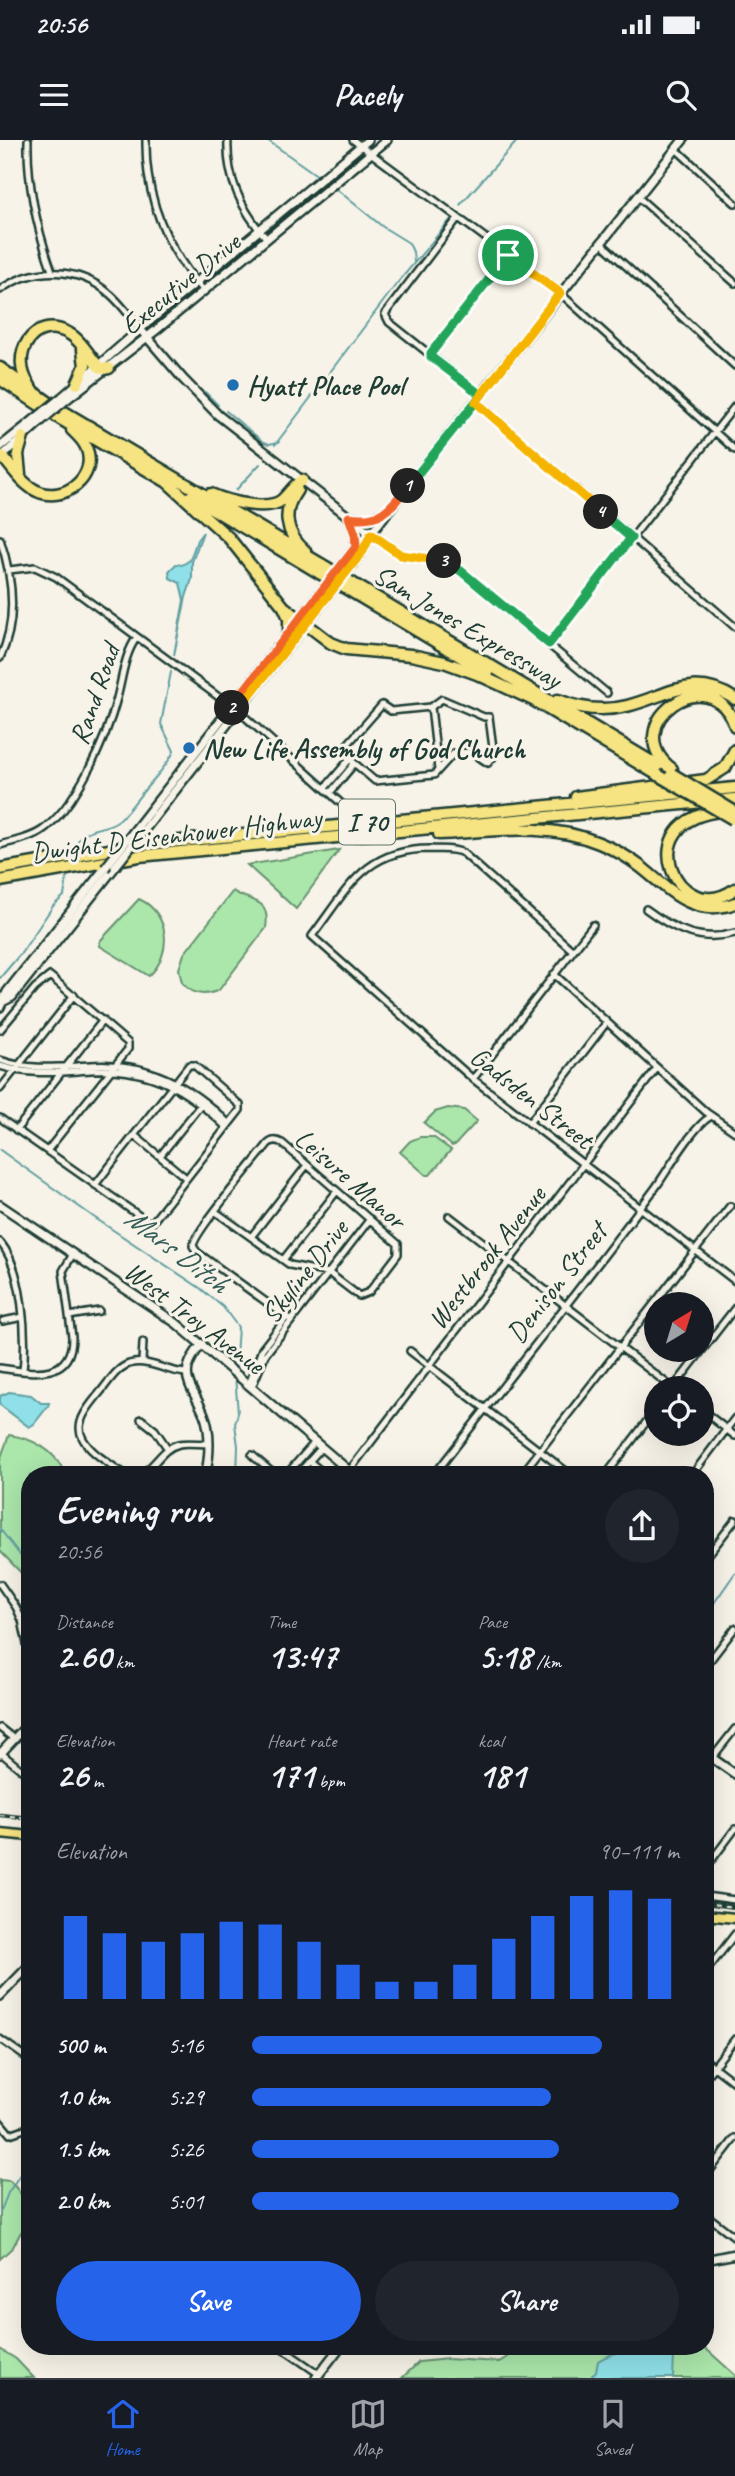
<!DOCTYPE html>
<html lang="en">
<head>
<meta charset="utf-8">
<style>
	body { margin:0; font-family:Caveat,sans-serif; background:#20242c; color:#f1f3f6; height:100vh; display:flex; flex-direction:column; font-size:26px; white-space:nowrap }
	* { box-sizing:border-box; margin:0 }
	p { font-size:23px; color:#9ea1a6 }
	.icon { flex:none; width:38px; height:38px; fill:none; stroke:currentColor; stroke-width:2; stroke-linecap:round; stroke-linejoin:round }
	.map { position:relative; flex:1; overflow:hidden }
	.side { position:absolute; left:21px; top:1326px; width:693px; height:889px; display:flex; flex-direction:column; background:#171b24; border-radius:28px; box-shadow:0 7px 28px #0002 }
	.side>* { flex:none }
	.needle { width:46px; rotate:38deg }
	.tools { position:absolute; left:644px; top:1152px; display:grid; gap:14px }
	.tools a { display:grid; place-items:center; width:70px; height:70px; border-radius:50%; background:#171b24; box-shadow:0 7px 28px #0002; font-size:35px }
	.pin { position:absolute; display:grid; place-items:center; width:60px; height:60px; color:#fff; margin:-30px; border:4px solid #fff; border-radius:50%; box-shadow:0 2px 7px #0007 }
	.km { position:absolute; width:35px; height:35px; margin:-18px; border-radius:50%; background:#222; color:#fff; font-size:19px; line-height:35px; text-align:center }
	.round { display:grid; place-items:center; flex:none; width:74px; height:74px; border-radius:37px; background:#20242c }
	.overview { display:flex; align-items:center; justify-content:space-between; height:119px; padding:0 35px }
	h1 { font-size:38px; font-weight:600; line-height:52px }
	.stats { display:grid; grid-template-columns:repeat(3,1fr); gap:10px; height:119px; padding:7px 35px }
	.stats div { display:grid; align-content:center }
	.stats b { font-size:35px; font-weight:600 }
	.stats small { font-size:19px; font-weight:400 }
	.stats p { font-size:19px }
	.chart { height:196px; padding:14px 35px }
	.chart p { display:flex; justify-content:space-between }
	.chart svg { width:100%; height:126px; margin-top:7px; stroke:#2563eb; stroke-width:6 }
	.cta { display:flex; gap:14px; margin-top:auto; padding:14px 35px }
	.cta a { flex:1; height:80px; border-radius:42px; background:#2563eb; color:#fff; font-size:28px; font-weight:600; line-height:80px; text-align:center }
	.cta a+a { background:#20242c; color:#f1f3f6 }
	ul { padding:0 35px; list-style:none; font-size:23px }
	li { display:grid; grid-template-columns:112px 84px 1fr; align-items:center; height:52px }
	li i { height:18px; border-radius:9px; background:#2563eb }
	.status { display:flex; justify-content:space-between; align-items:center; height:49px; padding:0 35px; background:#171b24; direction:ltr }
	.status svg { height:19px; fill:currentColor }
	header { display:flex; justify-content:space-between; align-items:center; height:91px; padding:0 35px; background:#171b24; font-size:32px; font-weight:600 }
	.tabs { display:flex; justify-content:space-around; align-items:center; height:98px; border-top:2px solid #363941; background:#171b24; font-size:19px; color:#9ea1a6 }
	.tabs a { display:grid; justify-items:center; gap:4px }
	.tabs .active { color:#2563eb }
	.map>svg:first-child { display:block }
</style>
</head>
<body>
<div class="status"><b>20:56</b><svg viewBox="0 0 49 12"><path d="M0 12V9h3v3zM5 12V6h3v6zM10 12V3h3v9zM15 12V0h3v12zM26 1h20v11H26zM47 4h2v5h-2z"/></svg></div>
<header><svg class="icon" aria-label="menu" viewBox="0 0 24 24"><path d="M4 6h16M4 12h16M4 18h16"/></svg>Pacely<svg class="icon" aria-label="search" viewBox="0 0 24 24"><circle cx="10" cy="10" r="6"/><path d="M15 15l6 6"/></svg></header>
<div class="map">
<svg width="735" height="2238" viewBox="0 0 735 2238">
	<rect width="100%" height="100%" fill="#f7f3e8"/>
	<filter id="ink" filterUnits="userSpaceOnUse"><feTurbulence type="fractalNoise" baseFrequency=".0143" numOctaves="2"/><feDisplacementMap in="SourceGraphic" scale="14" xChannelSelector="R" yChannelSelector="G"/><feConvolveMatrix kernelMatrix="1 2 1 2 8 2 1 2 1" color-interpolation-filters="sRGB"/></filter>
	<g filter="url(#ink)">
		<path fill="#abe6ab" stroke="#659270" stroke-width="2" d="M339,710L296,769L247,725Z
			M233,751C248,763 271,755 266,788L219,850C204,857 192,855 182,843L179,829L184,814Z
			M139,759C170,773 173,814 149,836L100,806V801Z
			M448,968L464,970L477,981L455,1005L452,1006L424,983L435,972Z
			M420,997H433L451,1010L430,1035H426L400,1012L410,1001Z
			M9,1295C32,1298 55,1310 64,1332L62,1335H30V1378L21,1391L30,1416V1442L0,1411V1320Z
			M0,2040L10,2041C26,2058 30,2066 30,2088L21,2092L13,2107L0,2119Z
			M524,2207H704L735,2235V2238H402L419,2222L448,2219L499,2222Z
			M0,2209L16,2219L34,2238H0Z"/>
		<path fill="#8fe0e8" stroke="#629fa0" stroke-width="2" d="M203,392L192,422V439L186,457L174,515L184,460L180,443L170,438L169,431L176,424L182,425L190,420L197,400Z
			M9,1252L31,1255L41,1263H49L48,1266L34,1284L29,1287L0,1265V1256Z
			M645,2207L669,2209L674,2217L673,2238H590L596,2231L598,2221C612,2212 628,2210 645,2207Z"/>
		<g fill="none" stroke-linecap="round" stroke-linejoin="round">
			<path stroke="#629fa0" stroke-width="2" d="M267,0L318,36
				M335,48L383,87L409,103L413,112L414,122
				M460,65L518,0
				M205,252L218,265
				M226,271L262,301L269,304L279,302
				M275,305L395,146L452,78
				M236,350L260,324
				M77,702C92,683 103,692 119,680C130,670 138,657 148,646C158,634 167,626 174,611L161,584L171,532
				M0,838L22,812L53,766L64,756L67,738
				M0,1010L95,1078L200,1148L223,1167L238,1187L235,1231
				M235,1236L238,1273L235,1284L238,1306L237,1335
				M0,1389L30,1428
				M705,1476L735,1433
				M0,2073L8,2053L30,2019"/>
			<g stroke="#1f3d34" stroke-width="10">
				<path id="street" d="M28,0C27,45 37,89 52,131
					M146,0C145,58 166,108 204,151
					M228,0C226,39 242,71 267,99
					M353,0L560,153L735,310
					M676,9L735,63
					M638,57L735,143
					M458,78L385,174L389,182L481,255
					M601,103L735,226
					M0,150C34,126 79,126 111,155C122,165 131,177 140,189
					M431,217L432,212L508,115
					M476,262L735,487
					M371,394L401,415L440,420L455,427L607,553
					M0,399C13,438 18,480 0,518
					M9,430L35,427L56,437L243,575L343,665
					M549,504L735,266
					M442,559L484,577H489L494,616L488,623L471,612L454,613L434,635L375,641L345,615L346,606L382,565L391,571L431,567Z
					M431,567L438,630
					M325,648L349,620
					M330,653L354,624
					M0,705C14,701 29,699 41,691C76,668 107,597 117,558C123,536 124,515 137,497
					M646,769C673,789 700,803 735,793
					M572,810L463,713C453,708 441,710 430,709C364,709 348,749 312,796L473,939L735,1141
					M554,834L706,972L735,992
					M0,890L35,848L50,836L128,903V909L47,1011
					M0,920C31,931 58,927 90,925C146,921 190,945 229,984
					M0,926C32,936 59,932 91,930C149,927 186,948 226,987
					M473,939L593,785
					M0,949L74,855
					M0,978L151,1084L240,970V965L194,925H189L95,1045
					M529,983L607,882
					M16,990L103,880
					M134,995L186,1038
					M160,1016L202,963
					M216,1072L290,1125L329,1133L359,1156L369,1152L398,1114V1104L282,1003C277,1000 272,1000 268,1004C255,1021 195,1091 193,1106L197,1112L291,1180
					M449,1076L673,1248
					M251,1097L307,1025
					M0,1102C23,1129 27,1196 23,1231
					M283,1120L337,1051
					M69,1176L99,1171
					M3,1181L23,1177
					M410,1211L571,1335
					M142,1222L143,1202
					M0,1228C29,1232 72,1242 72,1197L63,1131L73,1114
					M249,1244L262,1209L287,1177
					M252,1247L265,1215L370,1079
					M673,1248L735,1168
					M702,1270L735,1296
					M141,1279L155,1290L168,1309
					M252,1315L275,1335
					M309,1321L326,1335
					M349,1331L657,928
					M128,1335C118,1331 109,1323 100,1317C67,1292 80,1277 102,1250C110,1240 117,1228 129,1224C149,1218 168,1233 188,1233
					M139,1335C155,1328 161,1308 179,1304C188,1302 198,1304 208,1304
					M286,1335L315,1302
					M297,1335L322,1307
					M434,1335C508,1239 584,1144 656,1047C668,1030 695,983 712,976
					M521,1335L730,1066
					M606,1335L656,1269
					M692,1335L735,1278
					M705,1419L735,1380
					M0,1444L16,1467L22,1480L30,1519
					M705,1527L735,1488
					M0,1588L14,1599
					M1,1613L30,1637
					M705,1627L735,1589
					M705,1729L735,1689
					M705,1756L735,1760
					M705,1833L735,1794
					M0,1899L30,1920
					M705,1920L735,1943
					M705,1938L735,1899
					M0,1982L10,1994L30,1987
					M705,2037L735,1998
					M705,2074L735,2097
					M280,2207L319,2234"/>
			</g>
			<g stroke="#1f3d34" stroke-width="12">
				<path id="secondary" d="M140,189L183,239L218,275L371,394
					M62,257L146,184L368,0
					M67,259L155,191L387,0
					M0,307L35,279
					M0,314L2,316L40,282
					M356,407L355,394L349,377L368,379L388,371
					M138,698L363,411L371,394L389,370L683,0
					M127,700L356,407L368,397
					M4,861L12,857L115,727
					M0,867L7,852L105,728
					M0,1065L176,1183L354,1335
					M202,1204C175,1236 191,1243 204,1274C211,1291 210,1318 205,1335
					M705,1613L735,1634
					M0,1614L30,1582
					M0,1856L30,1825
					M705,2120L735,2114
					M316,2238L340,2207"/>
			</g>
			<g stroke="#1f3d34" stroke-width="13">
				<path id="primary" d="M0,1693L30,1696
					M705,1775L735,1778"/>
			</g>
			<g stroke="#1f3d34" stroke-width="15">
				<path id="highway" d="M0,228L51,264L326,427
					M0,239L62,280L169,343
					M77,244L85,226L83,210
					M30,246C8,216 33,175 68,193C80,199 89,215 98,226L103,229L109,228
					M2,316C12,328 23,345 37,351C64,364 99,336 86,307C83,300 77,295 72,290
					M20,334L18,314L23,297
					M165,340L229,398L284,467L331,503L346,509L411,515L444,522L477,534L533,560
					M297,350C281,372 286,394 305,411
					M211,354C227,361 267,372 282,360C289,354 293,346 302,340
					M191,356L321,434
					M352,443L672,634
					M347,449L488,533
					M284,467L289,478V492
					M528,557L658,635
					M558,560C580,569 603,572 627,566C668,556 692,532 735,559
					M672,629C615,586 710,515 735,586
					M576,657L706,640L725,628L735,610
					M722,671C628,679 677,790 735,749
					M439,694C493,691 548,682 599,703C614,709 628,717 641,727C670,750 694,778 735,763
					M0,729L138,705L735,648
					M0,741L139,716L735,659"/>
			</g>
			<use href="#street" stroke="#f7f3e8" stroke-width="5"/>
			<use href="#secondary" stroke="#f7f3e8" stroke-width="7"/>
			<use href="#primary" stroke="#f6e381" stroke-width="8"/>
			<use href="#highway" stroke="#f6e381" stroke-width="10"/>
			<g stroke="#1f3d34" stroke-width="4.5">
				<path id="rail" d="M0,1675L30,1678
					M705,1763L735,1767"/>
			</g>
			<use href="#rail" stroke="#f7f3e8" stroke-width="2" stroke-dasharray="5" stroke-linecap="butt"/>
			<g stroke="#1f3d34" stroke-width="12" stroke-linecap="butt">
				<path id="secondary-bridge" d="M35,279L62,257
					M40,282L67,259
					M115,727L138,698
					M105,728L127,700"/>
			</g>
			<g stroke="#1f3d34" stroke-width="15" stroke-linecap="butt">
				<path id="highway-bridge" d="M326,427L352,443
					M321,434L347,449
					M672,634L735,672
					M658,635L733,679"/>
			</g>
			<use href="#secondary-bridge" stroke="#f7f3e8" stroke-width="7"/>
			<use href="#highway-bridge" stroke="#f6e381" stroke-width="10"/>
		</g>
	</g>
	<g fill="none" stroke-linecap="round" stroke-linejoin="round" filter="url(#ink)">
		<g stroke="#fff" stroke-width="14">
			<path id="split-1" d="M408,346L481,255L431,217V213L508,115"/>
		</g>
		<g stroke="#fff" stroke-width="14">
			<path id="split-2" d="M232,568L231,567L356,407L355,394L349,377C381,382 389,370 408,346"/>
		</g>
		<g stroke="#fff" stroke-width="14">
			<path id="split-3" d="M232,568L237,571L363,411L371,394L401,415L444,421"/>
		</g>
		<g stroke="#fff" stroke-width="14">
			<path id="split-4" d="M444,421L461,431L549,504L631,398L601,372"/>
		</g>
		<g stroke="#fff" stroke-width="14">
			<path id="split-5" d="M508,115L560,153L476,262L601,372"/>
		</g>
		<use href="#split-1" stroke="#22a559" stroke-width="9"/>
		<use href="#split-2" stroke="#f0652b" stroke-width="9"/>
		<use href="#split-3" stroke="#f5b400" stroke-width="9"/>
		<use href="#split-4" stroke="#22a559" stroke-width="9"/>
		<use href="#split-5" stroke="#f5b400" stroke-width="9"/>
	</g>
	<g fill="#1f6fb2" stroke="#f7f3e8" stroke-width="2.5">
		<circle cx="233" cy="245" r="7"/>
		<circle cx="189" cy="608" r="7"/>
	</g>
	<g text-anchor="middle" stroke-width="6" stroke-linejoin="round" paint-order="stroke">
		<rect fill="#f7f3e8" stroke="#60746a" stroke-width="2" x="339" y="659.5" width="56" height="45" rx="5"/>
		<g font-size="26" font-weight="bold" fill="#1f3d34">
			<text x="367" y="691">I 70</text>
		</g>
		<g font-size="28" fill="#1f3d34" stroke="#f7f3e8">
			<text transform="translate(180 143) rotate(-39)" y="10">Executive Drive</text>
			<text transform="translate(468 486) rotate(31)" y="10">Sam Jones Expressway</text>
			<text transform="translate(94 554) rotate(-71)" y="10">Rand Road</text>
			<text transform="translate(176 694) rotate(-7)" y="10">Dwight D Eisenhower Highway</text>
			<text transform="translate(532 957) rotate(38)" y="10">Gadsden Street</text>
			<text transform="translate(351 1038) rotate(41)" y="10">Leisure Manor</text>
			<text transform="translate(486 1117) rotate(-52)" y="10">Westbrook Avenue</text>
			<text transform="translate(304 1131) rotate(-52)" y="10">Skyline Drive</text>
			<text transform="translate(556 1142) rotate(-52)" y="10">Denison Street</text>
			<text transform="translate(195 1177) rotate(37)" y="10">West Troy Avenue</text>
		</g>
		<g font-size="28" font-weight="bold" fill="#1f3d34" stroke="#f7f3e8" text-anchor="start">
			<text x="247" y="255">Hyatt Place Pool</text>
			<text x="203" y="618">New Life Assembly of God Church</text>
		</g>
		<g font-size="30" font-style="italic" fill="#355e58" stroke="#f7f3e8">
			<text transform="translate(177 1110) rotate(37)" y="10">Mars Ditch</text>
		</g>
	</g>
</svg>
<div class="tools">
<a><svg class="needle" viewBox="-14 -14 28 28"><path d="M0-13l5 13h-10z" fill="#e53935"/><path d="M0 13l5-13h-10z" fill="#9ea1a6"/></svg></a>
<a><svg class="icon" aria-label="locate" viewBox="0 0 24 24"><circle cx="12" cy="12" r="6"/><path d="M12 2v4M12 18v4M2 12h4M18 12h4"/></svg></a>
</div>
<div class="pin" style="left:508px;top:115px;background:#1e9e55"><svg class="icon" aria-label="arrive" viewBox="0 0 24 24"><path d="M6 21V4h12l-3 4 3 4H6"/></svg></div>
<b class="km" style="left:408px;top:346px">1</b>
<b class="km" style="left:232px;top:568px">2</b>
<b class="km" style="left:444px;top:421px">3</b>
<b class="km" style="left:601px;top:372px">4</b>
<section class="side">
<div class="overview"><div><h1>Evening run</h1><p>20:56</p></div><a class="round"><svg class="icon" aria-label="share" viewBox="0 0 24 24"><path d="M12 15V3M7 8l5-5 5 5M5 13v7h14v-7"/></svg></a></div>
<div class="stats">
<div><p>Distance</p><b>2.60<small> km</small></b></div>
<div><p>Time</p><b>13:47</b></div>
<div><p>Pace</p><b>5:18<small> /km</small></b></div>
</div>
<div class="stats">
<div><p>Elevation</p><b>26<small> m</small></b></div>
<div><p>Heart rate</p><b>171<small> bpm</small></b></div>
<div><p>kcal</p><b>181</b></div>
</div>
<div class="chart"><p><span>Elevation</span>90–111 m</p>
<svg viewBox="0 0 160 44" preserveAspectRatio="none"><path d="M5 44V15M15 44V21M25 44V24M35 44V21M45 44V17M55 44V18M65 44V24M75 44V32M85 44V38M95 44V38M105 44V32M115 44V23M125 44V15M135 44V8M145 44V6M155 44V9"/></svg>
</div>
<ul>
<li><b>500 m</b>5:16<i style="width:82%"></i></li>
<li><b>1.0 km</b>5:29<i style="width:70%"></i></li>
<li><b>1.5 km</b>5:26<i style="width:72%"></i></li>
<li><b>2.0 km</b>5:01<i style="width:100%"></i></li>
</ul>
<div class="cta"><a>Save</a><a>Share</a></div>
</section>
</div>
<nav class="tabs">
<a class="active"><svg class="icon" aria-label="home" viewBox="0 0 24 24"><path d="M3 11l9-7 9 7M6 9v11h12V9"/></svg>Home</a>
<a><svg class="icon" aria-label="map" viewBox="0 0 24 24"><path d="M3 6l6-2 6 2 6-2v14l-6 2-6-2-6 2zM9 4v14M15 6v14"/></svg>Map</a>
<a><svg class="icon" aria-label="saved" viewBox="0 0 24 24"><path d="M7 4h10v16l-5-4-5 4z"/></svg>Saved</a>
</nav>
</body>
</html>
